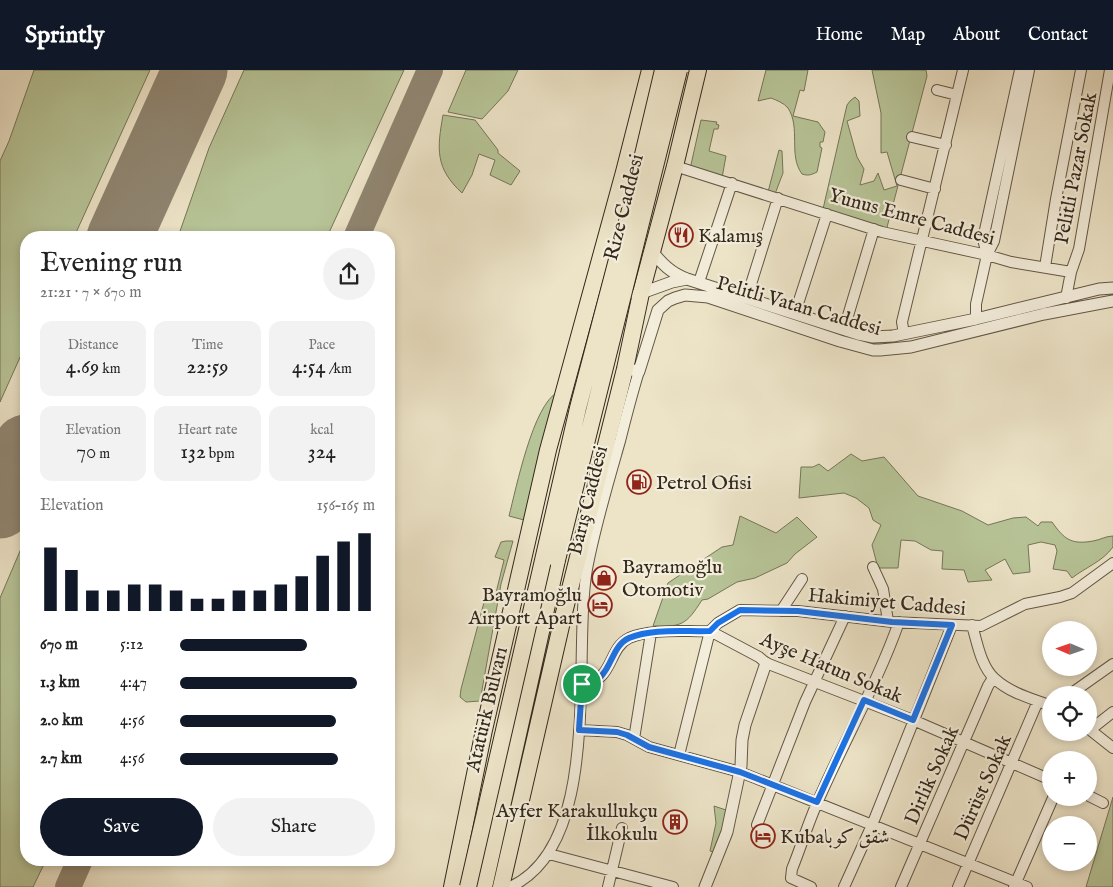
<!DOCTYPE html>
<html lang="en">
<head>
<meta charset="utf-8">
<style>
	body { margin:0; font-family:"IM FELL English",Amiri,serif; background:#f2f2f2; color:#222; height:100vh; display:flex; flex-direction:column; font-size:19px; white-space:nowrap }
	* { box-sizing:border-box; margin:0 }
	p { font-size:16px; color:#767676 }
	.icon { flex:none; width:28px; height:28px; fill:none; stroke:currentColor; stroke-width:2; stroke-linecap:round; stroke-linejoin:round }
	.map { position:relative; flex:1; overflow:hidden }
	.drawer { position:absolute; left:20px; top:161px; width:375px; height:635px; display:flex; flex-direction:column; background:#fff; border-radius:20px; box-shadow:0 2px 8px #0003 }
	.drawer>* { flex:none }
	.needle { width:32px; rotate:272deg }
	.tools { position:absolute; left:1042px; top:551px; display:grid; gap:10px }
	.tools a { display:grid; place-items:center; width:55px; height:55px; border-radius:50%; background:#fff; box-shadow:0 2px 8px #0003; font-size:25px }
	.pin { position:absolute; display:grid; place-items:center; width:42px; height:42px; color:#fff; margin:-21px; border:2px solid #fff; border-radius:50%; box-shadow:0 1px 5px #0007 }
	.round { display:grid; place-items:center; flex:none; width:52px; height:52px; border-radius:26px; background:#f2f2f2 }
	.headline { display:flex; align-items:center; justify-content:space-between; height:85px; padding:0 20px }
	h1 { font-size:28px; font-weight:600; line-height:38px }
	.figures { display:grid; grid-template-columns:repeat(3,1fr); gap:8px; height:85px; padding:5px 20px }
	.figures div { display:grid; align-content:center; border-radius:12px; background:#f2f2f2; text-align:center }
	.figures b { font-size:21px; font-weight:600 }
	.figures small { font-size:14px; font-weight:400 }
	.figures p { font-size:14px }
	.chart { height:140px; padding:10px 20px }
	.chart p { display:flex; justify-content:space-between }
	.chart svg { width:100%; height:90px; margin-top:5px; stroke:#111827; stroke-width:6 }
	.action { display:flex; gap:10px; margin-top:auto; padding:10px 20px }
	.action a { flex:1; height:58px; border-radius:30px; background:#111827; color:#fff; font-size:20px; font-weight:600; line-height:58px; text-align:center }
	.action a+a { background:#f2f2f2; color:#222 }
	ul { padding:0 20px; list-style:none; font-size:16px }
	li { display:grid; grid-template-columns:80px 60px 1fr; align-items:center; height:38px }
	li i { height:12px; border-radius:6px; background:#111827 }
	header { display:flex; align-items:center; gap:30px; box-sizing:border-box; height:70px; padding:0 25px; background:#111827; color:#fff }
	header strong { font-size:24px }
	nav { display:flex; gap:28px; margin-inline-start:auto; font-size:18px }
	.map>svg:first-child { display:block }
</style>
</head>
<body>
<header>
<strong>Sprintly</strong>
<nav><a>Home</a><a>Map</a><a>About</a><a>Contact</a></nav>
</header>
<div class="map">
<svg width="1113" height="817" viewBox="0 0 1113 817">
	<rect width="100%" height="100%" fill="#ede4c8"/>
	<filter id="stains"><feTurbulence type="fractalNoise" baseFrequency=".004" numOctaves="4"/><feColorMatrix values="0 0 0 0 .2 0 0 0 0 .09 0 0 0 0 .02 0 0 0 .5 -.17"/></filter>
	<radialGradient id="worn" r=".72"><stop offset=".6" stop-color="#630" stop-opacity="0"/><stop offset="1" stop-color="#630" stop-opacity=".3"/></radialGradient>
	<path fill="#b7c497" stroke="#757659" d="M34,0H150L74,167L26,168V274L0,332V91L9,71Z
		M244,0H404L327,167H178L209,78Z
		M466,0H518L508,21L482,49L448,42Z
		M766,0H808L804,21L800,20L793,46L818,52L825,62L823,72H820V77L822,78L817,102C811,105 808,106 802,104C788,85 801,58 788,38C784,33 776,30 771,28L758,31Z
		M872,0H926L927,6L886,161L823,139L847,35L850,31L855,27L859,31L860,46L847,51L857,87L864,99L860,115L874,111L878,103L884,120L897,116L887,82L881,83V43Z
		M443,45L475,50L498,80V83L520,101L511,115L490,105L495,90L479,84L472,105L462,123C435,98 437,79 443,45Z
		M701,50L717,52L716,54L719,55L718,59H714L709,81L726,86L722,108L690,99Z
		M779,80L782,81L783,103L775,124L768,122Z
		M558,322L524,450L509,446C516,419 533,334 558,322Z
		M851,384L862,391L884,387L918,426L962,441L988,455L1013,448L1026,447L1038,456L1041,452H1052C1064,469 1071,475 1093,471C1100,470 1106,466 1113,466V477C1102,492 1086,497 1072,508L1067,501L1053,499L1057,481L1055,475L1041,472L1028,475L1030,502L1013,504L1005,489L985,500L992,510L968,512L964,500L942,499L943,481L931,480L915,471L901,470L898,498H878L872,475L881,455L873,450L869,438L856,428L844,423L799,428L801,397H813L819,394L828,401Z
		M740,446L776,463L797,447L817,467L795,484L787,493L755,508L737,512L708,529L702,530C686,555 682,557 653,556L668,513L722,477L733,475Z
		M26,467V790H46L33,817H0V528Z
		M506,471H513L501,514L480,631L466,632L460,627L461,619L487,521L496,523L504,490L495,487L501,472Z
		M1113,727V817H1086Z
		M714,736L732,742L718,783L710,781L716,753Z"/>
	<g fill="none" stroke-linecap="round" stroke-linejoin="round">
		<path stroke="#908672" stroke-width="26" d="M132,168L150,99
			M356,168L430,0
			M22,385L26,383
			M68,817L80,790"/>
		<path stroke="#908672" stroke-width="65" d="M119,168L195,0
			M0,436L26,377"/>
		<g stroke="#625746" stroke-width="12">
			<path id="minor" d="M937,20L957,25
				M912,67L946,75
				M675,96L882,162L987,185L1011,192L1071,202L1066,228
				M901,110L935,119
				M987,185L983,169L1020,0
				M1045,197L1056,129L1081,0
				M1071,202L1079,179L1110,0
				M699,212L732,113
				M747,227L778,128
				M795,243L827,144
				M976,249V234L987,185L994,171L1029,0
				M844,259L874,159
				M904,264L902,252L963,0
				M873,497L883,519L888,551
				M781,541L802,509
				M972,555C977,572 981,597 995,609C1010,623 1033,629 1051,636
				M582,614C614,612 607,579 629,568C652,558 685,562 710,561L718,553L740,540L798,541L892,552L981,556L1025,534L1060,527L1072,523L1113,493
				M1069,625L1113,594
				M1089,659L1113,678
				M579,660L617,662L627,665L649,677L740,702L1027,817
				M1090,660L1113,642
				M634,669L651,563
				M679,685L710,561L759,587L766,593L913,650L1051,710
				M1089,726L1103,733
				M757,755L805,632L845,546
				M549,784L673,817
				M510,817C604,775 572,584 587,499C595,456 608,413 620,371C626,347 632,324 639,301
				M608,817L622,758
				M811,817L791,808L792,799C801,777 808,753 818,731C844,671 877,614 899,552
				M844,817L872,755L952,555
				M901,817L988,616L993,608
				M958,817L1038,631
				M1014,817L1053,728"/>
		</g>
		<g stroke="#625746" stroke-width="13">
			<path id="tertiary" d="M651,180C662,194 671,203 687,209L858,264L873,267L893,266L976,249L1099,219L1113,218
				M636,225L672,212L687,209
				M625,299L639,301L658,240L668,231L675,228L685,225L708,227L840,271L873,280H880L911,277L1044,244L1113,231
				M705,817L727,762L741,696L742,670L745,655L766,593"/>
		</g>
		<g stroke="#33281b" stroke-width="18">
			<path id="trunk" d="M452,817L484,660L548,380L624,102L650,0
				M484,817L557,490
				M501,817L564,543L625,299L641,223L675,96L698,0"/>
		</g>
		<use href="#minor" stroke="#f3eddb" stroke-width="10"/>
		<use href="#tertiary" stroke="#f3eddb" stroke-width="11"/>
		<use href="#trunk" stroke="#ede4c8" stroke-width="16"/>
		<g stroke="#33281b" stroke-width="18" stroke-linecap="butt">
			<path id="trunk-bridge" d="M557,490L679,0
				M468,817L578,338L629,144L663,0"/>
		</g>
		<use href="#trunk-bridge" stroke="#ede4c8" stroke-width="16"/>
	</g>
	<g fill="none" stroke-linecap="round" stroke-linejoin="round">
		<g stroke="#fff" stroke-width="10">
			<path id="route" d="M740,540L798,541L892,552L952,555L913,650L864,630L817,732L740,702L649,677L627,665L617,662L579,660L582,614C614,612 607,578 629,568C652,558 686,562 710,561L718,553Z"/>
		</g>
		<use href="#route" stroke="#1a73e8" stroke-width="6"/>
	</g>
	<defs>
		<g id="restaurant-ring" transform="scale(1.25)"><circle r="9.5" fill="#f3eddb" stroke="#8f2418" stroke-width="1.5"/><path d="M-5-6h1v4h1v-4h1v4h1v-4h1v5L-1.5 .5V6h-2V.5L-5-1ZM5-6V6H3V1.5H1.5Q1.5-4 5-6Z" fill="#8f2418"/></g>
		<g id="fuel-ring" transform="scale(1.25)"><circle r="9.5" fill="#f3eddb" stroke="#8f2418" stroke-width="1.5"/><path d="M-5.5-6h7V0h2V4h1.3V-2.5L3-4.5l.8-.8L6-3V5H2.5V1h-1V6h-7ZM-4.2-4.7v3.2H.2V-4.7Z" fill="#8f2418"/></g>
		<g id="shop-ring" transform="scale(1.25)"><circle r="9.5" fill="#f3eddb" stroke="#8f2418" stroke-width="1.5"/><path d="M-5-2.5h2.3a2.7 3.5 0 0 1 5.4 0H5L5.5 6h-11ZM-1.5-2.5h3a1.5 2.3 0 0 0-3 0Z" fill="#8f2418"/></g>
		<g id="hotel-ring" transform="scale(1.25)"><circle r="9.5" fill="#f3eddb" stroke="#8f2418" stroke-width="1.5"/><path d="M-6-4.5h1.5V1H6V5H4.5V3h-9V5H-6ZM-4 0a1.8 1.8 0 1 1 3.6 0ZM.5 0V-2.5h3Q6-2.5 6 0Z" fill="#8f2418"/></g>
		<g id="building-ring" transform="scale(1.25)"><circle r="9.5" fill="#f3eddb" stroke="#8f2418" stroke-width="1.5"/><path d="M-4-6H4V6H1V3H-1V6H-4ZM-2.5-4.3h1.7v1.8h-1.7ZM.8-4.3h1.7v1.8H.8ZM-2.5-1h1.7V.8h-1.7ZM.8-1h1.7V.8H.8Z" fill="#8f2418"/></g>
	</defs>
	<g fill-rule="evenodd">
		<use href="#restaurant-ring" x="681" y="165"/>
		<use href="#fuel-ring" x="639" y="412"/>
		<use href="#shop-ring" x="604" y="508"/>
		<use href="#hotel-ring" x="600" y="535"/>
		<use href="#building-ring" x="675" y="752"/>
		<use href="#hotel-ring" x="763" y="766"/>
	</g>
	<g text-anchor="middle" stroke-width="4.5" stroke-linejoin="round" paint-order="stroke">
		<g font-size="20" fill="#33281b" stroke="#f3eddb">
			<text transform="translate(1075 98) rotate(-79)" y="7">Pelitli Pazar Sokak</text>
			<text transform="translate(623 137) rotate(-76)" y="7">Rize Caddesi</text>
			<text transform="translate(912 146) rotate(15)" y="7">Yunus Emre Caddesi</text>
			<text transform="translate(799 235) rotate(16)" y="7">Pelitli Vatan Caddesi</text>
			<text transform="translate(587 430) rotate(-76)" y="7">Barış Caddesi</text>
			<text transform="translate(887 531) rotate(5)" y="7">Hakimiyet Caddesi</text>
			<text transform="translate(832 597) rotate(23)" y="7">Ayşe Hatun Sokak</text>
			<text transform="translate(486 639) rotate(-77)" y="7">Atatürk Bulvarı</text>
			<text transform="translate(931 705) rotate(-66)" y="7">Dirlik Sokak</text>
			<text transform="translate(982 717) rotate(-66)" y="7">Dürüst Sokak</text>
		</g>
		<g font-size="20" fill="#33281b" stroke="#f3eddb" text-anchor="start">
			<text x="698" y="172">Kalamış</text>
			<text x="656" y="419">Petrol Ofisi</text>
			<text x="622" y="503">Bayramoğlu<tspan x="622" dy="23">Otomotiv</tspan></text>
			<text x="582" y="531" text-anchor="end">Bayramoğlu<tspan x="582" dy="23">Airport Apart</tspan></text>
			<text x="658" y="747" text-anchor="end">Ayfer Karakullukçu<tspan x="658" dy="23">İlkokulu</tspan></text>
			<text x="780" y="773">Kubaشقق كوبا</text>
		</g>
	</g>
	<rect width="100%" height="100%" filter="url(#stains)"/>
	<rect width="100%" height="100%" fill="url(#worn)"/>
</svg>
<div class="tools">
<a><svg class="needle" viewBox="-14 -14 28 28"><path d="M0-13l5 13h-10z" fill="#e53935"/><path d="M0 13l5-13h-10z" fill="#767676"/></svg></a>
<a><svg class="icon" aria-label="locate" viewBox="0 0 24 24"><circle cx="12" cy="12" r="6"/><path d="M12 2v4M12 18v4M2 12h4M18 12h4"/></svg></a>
<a>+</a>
<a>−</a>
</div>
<div class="pin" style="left:582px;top:614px;background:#1e9e55"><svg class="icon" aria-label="arrive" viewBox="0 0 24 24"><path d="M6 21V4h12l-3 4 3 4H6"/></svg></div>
<section class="drawer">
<div class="headline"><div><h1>Evening run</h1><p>21:21 · 7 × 670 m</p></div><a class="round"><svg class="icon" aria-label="share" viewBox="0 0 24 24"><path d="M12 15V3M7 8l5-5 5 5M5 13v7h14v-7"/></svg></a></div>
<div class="figures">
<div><p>Distance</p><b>4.69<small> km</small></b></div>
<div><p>Time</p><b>22:59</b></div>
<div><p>Pace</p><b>4:54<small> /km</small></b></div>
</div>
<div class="figures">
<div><p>Elevation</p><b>70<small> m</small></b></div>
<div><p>Heart rate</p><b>132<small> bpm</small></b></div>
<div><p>kcal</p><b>324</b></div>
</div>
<div class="chart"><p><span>Elevation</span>156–165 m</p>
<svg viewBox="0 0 160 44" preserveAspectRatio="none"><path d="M5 44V13M15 44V24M25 44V34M35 44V34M45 44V31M55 44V31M65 44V34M75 44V38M85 44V38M95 44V34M105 44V34M115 44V31M125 44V27M135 44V17M145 44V10M155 44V6"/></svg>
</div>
<ul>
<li><b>670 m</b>5:12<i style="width:65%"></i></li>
<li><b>1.3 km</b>4:47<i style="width:91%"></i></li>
<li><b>2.0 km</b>4:56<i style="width:80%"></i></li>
<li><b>2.7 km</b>4:56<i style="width:81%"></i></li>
</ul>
<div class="action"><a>Save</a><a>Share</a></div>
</section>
</div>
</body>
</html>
